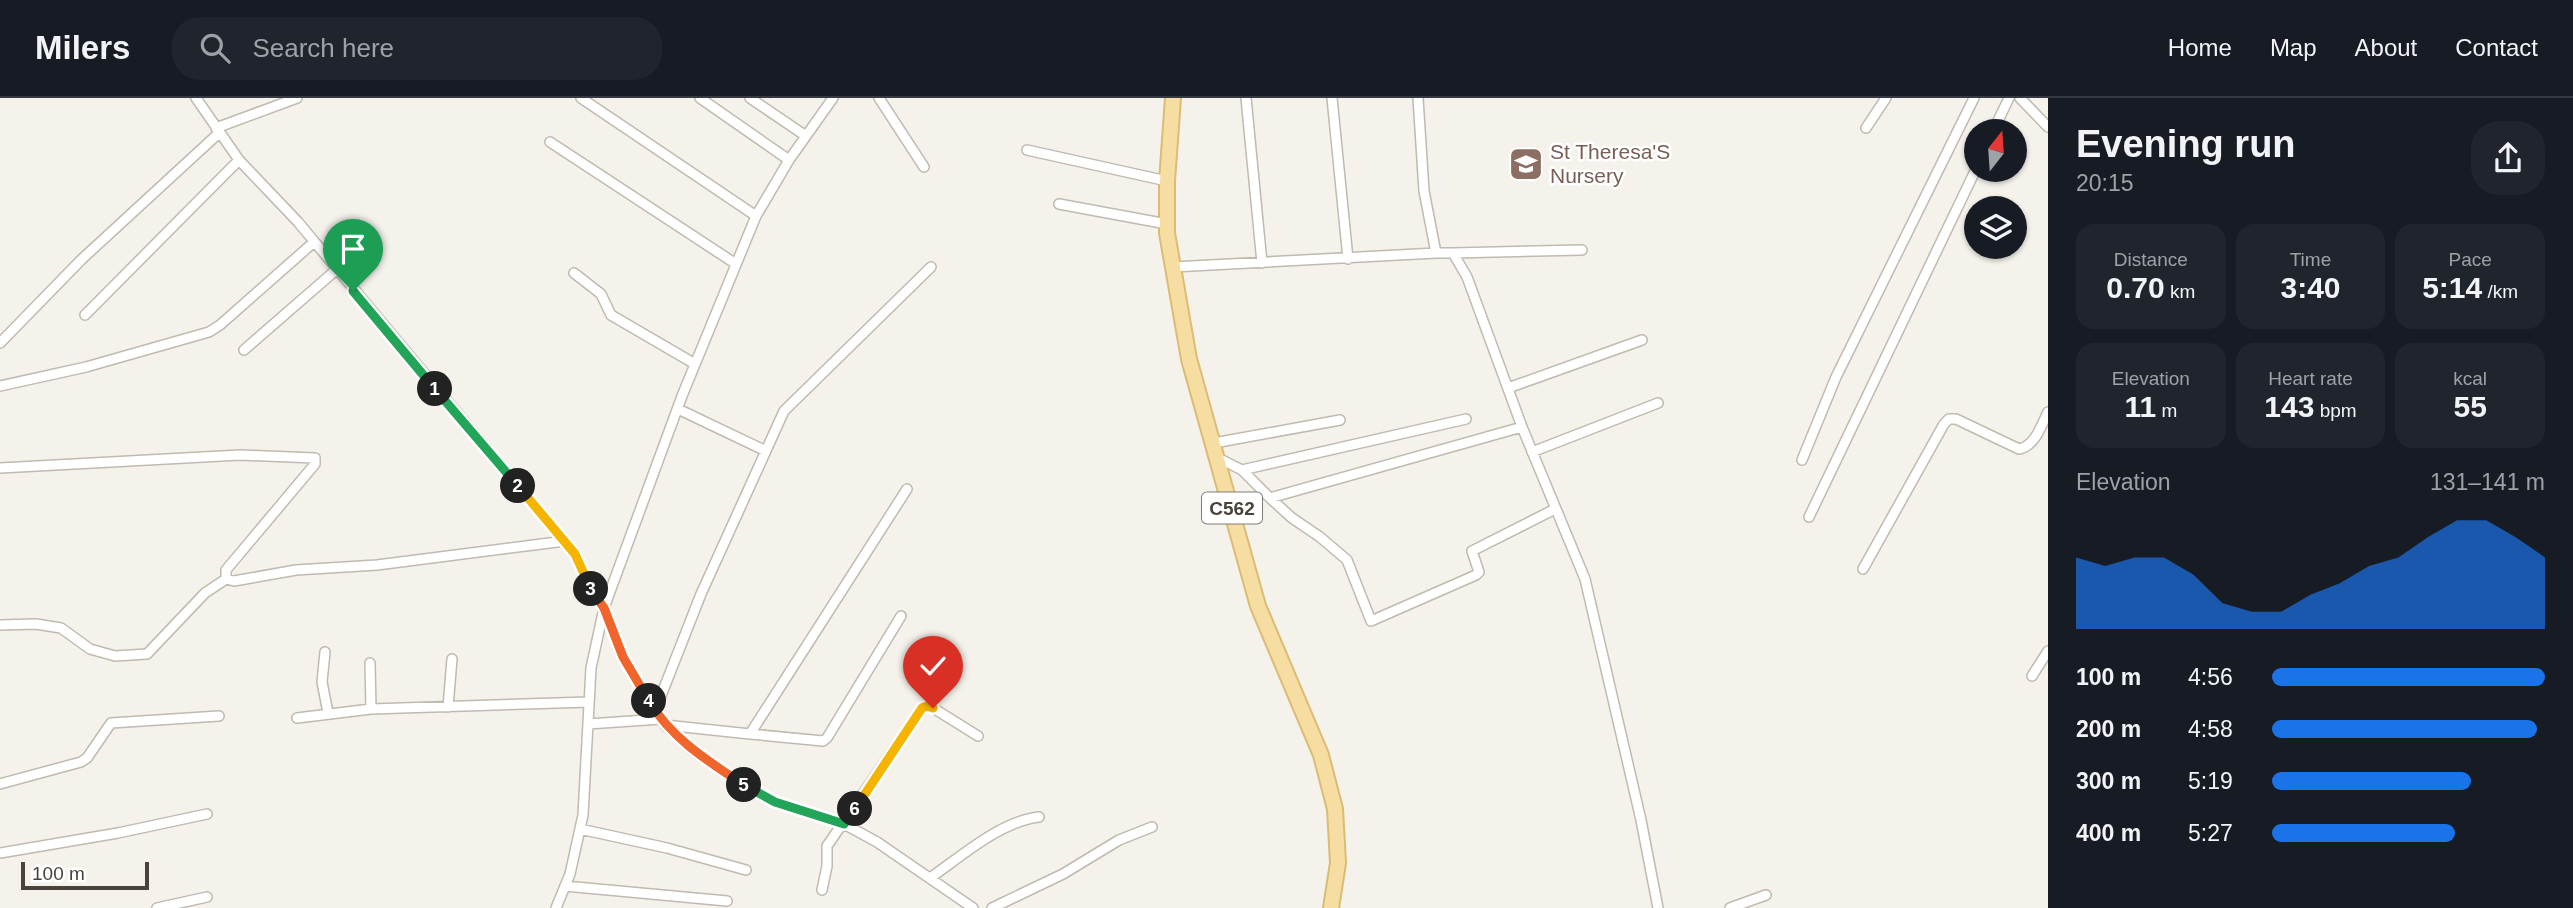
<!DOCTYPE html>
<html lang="en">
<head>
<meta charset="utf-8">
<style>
	body { margin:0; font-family:Arial,sans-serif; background:#20242c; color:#f1f3f6; height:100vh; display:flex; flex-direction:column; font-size:26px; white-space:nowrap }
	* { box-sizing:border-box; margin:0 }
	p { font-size:23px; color:#9ea1a6 }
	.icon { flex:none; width:38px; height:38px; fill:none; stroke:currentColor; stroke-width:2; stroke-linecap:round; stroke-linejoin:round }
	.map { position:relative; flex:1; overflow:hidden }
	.panel { display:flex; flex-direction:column; background:#171b24; width:525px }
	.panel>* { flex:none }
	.needle { width:46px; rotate:17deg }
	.controls { position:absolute; left:1964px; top:21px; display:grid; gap:14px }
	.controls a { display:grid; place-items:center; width:63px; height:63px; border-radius:50%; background:#171b24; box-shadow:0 2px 5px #0004; font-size:35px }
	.scale { position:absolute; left:21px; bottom:18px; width:128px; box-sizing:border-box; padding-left:7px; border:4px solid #49433a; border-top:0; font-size:19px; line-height:24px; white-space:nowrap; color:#49433a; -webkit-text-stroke:5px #fff; paint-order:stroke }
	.pin { position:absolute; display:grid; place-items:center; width:60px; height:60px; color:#fff; margin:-72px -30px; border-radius:50% 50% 50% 0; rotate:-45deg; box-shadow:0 0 7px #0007 }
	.pin .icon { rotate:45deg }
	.km { position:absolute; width:35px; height:35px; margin:-18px; border-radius:50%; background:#222; color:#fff; font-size:19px; line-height:35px; text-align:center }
	.round { display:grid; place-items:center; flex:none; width:74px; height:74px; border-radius:28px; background:#20242c }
	.summary { display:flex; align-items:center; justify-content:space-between; height:119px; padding:0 28px }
	h1 { font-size:38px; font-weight:600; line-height:52px }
	.stats { display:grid; grid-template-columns:repeat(3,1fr); gap:10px; height:119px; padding:7px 28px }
	.stats div { display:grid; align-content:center; border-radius:18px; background:#20242c; text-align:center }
	.stats b { font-size:30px; font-weight:600 }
	.stats small { font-size:19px; font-weight:400 }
	.stats p { font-size:19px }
	.chart { height:196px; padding:14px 28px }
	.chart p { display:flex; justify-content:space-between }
	.chart svg { width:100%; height:126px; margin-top:7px; fill:#1a73e8; opacity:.7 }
	ul { padding:0 28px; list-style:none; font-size:23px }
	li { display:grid; grid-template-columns:112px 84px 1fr; align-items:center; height:52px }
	li i { height:18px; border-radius:9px; background:#1a73e8 }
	header { display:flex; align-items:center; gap:42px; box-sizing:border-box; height:98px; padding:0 35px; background:#171b24; border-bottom:2px solid #363941 }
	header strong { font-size:33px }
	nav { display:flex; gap:38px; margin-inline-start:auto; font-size:24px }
	.search { width:490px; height:63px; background:#20242c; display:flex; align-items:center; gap:18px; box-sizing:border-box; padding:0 24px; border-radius:28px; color:#9ea1a6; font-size:26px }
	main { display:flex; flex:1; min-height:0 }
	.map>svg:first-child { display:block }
</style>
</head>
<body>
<header>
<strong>Milers</strong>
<div class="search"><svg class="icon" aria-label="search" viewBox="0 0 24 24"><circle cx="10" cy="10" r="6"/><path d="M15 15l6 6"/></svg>Search here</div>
<nav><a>Home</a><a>Map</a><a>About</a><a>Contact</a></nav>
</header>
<main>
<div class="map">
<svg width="2048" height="810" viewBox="0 0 2048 810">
	<rect width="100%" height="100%" fill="#f5f2ec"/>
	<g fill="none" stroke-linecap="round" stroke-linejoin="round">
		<g stroke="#c0baaf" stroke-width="12">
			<path id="street" d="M196,0L239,62L298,124L575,456L593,496L604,510L623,560L655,613L665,627L692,652L750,692L775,704L844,726L877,744L973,810
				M581,0L756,118
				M700,0L789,62
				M750,0L806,38
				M879,0L924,69
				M1246,0L1262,165
				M1332,0L1348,161
				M2020,0L2048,29
				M216,30L297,0
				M1866,30L1886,0
				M1993,33L2009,0
				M550,44L736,166
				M1027,52L1167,83
				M1059,106L1167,126
				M1436,155H1453L1467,179L1522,329L1585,481L1641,722L1658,810
				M1453,155L1582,152
				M1173,169L1436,155L1424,93L1418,0
				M574,175L601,196L611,217L695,266
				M85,217L239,62
				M0,245L82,161L219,35
				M244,252L336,172
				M0,288L86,269L209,234L220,227L314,144
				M1508,290L1642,242
				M678,311L766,353
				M1214,345L1340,322
				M1532,354L1658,305
				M1218,360L1242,372L1270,400L1522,329
				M1802,362L1836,279L1974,0
				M0,370L240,357L315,360V366L226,472V481
				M1242,372L1466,321
				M1270,400L1292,420L1320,439L1347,462L1371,523L1476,477L1479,474L1472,453L1555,411
				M1809,419L1976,71
				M1863,471L1944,326L1949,321H1956L2019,351C2035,348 2041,328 2048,314
				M0,527L36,526L61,530L90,551L115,558L147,556L205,495L226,481L234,483L296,472L377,467L565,443
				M325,554L322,584L328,615
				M370,565L371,611
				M2032,578L2048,553
				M448,609L452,561
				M655,613L701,496L784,313L931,169
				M297,620L371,611L589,604
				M588,626L661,621
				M665,627L750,636L907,391
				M750,636L823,643L827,640L901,518
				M0,686L81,664L87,660L111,625L219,618
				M580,731L667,750L746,772
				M0,755L118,735L207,716
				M930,780C962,758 1001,723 1039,719
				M565,788L727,803
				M822,792L827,768V748L922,610L927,608L933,610L978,638
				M157,810L207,799
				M556,810L570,776L583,717L591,570L604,510L682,298L756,118L789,62L833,0
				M992,810L1063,776L1119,742L1152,729
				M1730,810L1766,797"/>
		</g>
		<g stroke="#dbbc74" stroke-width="18">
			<path id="primary" d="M1173,0L1167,83V135L1189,261L1258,508L1321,657L1335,711L1338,765L1331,810"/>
		</g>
		<use href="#street" stroke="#fff" stroke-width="9"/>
		<use href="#primary" stroke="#f6dea3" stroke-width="14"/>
	</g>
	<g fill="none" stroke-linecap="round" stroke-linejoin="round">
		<g stroke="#fff" stroke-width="14">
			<path id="split-1" d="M353,193L435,291"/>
		</g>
		<g stroke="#fff" stroke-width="14">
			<path id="split-2" d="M435,291L518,388"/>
		</g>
		<g stroke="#fff" stroke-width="14">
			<path id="split-3" d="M518,388L575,456L591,491"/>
		</g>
		<g stroke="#fff" stroke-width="14">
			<path id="split-4" d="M591,491L604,510L623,559L649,603"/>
		</g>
		<g stroke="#fff" stroke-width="14">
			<path id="split-5" d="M649,603C672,641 708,663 744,687"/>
		</g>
		<g stroke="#fff" stroke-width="14">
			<path id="split-6" d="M744,687L775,704L844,726L855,711"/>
		</g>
		<g stroke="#fff" stroke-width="14">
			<path id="split-7" d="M855,711L922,610L927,608L933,610"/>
		</g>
		<use href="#split-1" stroke="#22a559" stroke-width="9"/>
		<use href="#split-2" stroke="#22a559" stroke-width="9"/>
		<use href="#split-3" stroke="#f5b400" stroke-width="9"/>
		<use href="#split-4" stroke="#f0652b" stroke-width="9"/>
		<use href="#split-5" stroke="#f0652b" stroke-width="9"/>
		<use href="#split-6" stroke="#22a559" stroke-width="9"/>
		<use href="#split-7" stroke="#f5b400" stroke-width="9"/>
	</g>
	<defs>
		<g id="school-square" transform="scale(1.75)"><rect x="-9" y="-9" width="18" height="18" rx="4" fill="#8d6e63" stroke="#fff"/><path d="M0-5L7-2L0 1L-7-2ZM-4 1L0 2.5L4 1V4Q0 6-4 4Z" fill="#fff"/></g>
	</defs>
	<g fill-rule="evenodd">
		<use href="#school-square" x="1526" y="66"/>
	</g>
	<g text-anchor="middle" stroke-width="5" stroke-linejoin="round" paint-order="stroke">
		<rect fill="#fff" stroke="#807b75" stroke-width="2" x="1202" y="394.5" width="60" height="31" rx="5"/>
		<g font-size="19" font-weight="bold" fill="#49433a">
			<text x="1232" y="417">C562</text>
		</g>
		<g font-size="21" fill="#785e54" stroke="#fff" text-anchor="start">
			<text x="1550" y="61">St Theresa'S<tspan x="1550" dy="24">Nursery</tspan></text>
		</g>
	</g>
</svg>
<div class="controls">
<a><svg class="needle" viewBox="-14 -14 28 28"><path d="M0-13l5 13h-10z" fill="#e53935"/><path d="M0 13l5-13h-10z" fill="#9ea1a6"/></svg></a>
<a><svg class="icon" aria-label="layers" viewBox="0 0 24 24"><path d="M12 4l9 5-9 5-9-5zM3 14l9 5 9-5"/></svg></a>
</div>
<div class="scale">100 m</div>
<div class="pin" style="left:353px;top:193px;background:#1e9e55"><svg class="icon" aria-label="arrive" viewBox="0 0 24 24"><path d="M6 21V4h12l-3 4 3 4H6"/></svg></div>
<div class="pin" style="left:933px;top:610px;background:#d93025"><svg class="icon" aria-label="check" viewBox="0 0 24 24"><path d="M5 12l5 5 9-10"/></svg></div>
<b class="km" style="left:435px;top:291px">1</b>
<b class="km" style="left:518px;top:388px">2</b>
<b class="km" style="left:591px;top:491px">3</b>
<b class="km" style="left:649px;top:603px">4</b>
<b class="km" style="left:744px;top:687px">5</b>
<b class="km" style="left:855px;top:711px">6</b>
</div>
<section class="panel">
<div class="summary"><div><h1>Evening run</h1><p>20:15</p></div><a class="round"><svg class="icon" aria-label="share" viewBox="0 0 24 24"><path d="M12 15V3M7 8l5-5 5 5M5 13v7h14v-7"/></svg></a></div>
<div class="stats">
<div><p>Distance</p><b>0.70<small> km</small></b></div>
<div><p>Time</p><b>3:40</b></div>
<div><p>Pace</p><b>5:14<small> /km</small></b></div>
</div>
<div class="stats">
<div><p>Elevation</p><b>11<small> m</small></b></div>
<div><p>Heart rate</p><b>143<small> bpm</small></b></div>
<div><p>kcal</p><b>55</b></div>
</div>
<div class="chart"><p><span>Elevation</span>131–141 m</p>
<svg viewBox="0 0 160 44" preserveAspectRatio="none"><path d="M0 44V19L10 22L20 19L30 19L40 25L50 35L60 38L70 38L80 32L90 28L100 22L110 19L120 12L130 6L140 6L150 12L160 19V44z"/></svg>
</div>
<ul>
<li><b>100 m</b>4:56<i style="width:100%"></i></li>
<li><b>200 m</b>4:58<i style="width:97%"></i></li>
<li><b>300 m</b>5:19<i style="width:73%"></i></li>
<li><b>400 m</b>5:27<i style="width:67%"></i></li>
</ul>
</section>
</main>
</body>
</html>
